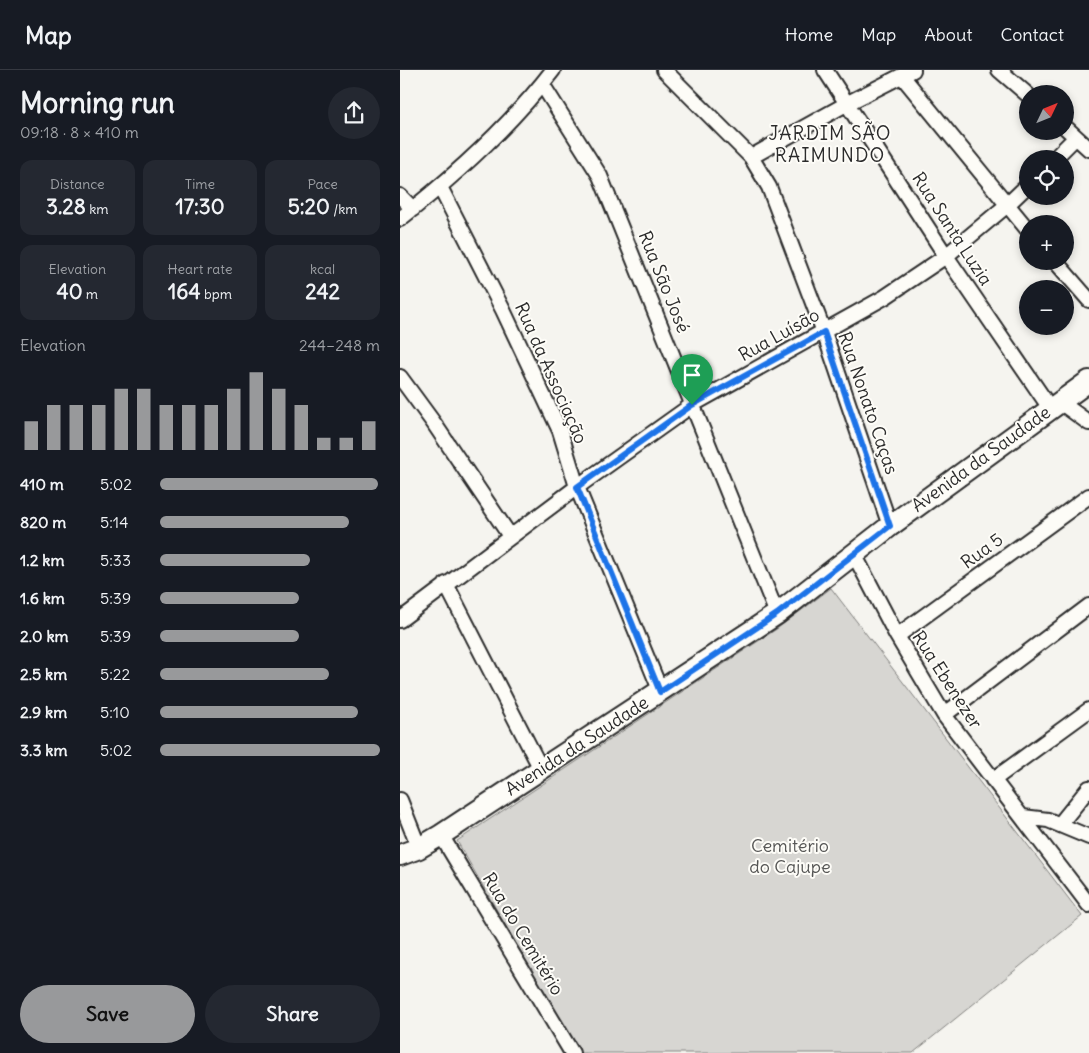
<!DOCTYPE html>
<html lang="en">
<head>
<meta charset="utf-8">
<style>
	body { margin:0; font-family:Delius,sans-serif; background:#242831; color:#f1f3f6; height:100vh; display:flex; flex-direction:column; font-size:19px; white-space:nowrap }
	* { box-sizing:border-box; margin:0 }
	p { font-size:16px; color:#9ea1a6 }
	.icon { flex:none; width:28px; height:28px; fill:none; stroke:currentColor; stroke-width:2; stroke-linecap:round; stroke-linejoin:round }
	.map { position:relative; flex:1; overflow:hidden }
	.details { display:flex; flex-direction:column; background:#171b24; width:400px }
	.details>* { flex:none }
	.needle { width:32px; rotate:47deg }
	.fabs { position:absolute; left:619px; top:15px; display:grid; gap:10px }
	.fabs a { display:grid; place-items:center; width:55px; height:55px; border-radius:50%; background:#171b24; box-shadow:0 2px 8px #0003; font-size:25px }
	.pin { position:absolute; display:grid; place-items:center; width:42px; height:42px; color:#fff; margin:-51px -21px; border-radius:50% 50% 50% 0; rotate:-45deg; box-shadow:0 0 5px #0007 }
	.pin .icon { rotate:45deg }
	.round { display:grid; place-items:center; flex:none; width:52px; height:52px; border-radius:26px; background:#242831 }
	.summary { display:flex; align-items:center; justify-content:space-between; height:85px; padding:0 20px }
	h1 { font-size:28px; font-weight:800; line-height:38px }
	.stats { display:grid; grid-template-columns:repeat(3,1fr); gap:8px; height:85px; padding:5px 20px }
	.stats div { display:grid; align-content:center; border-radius:12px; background:#242831; text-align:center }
	.stats b { font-size:21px; font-weight:800 }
	.stats small { font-size:14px; font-weight:400 }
	.stats p { font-size:14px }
	.chart { height:140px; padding:10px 20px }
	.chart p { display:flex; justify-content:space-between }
	.chart svg { width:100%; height:90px; margin-top:5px; stroke:#98999b; stroke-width:6 }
	.cta { display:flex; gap:10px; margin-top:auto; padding:10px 20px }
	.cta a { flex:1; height:58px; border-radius:30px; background:#98999b; color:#111; font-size:20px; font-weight:800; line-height:58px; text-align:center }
	.cta a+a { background:#242831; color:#f1f3f6 }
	ul { padding:0 20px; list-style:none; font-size:16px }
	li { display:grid; grid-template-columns:80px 60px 1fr; align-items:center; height:38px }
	li i { height:12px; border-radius:6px; background:#98999b }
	header { display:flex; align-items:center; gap:30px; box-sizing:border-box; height:70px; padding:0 25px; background:#171b24; border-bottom:1px solid #363941 }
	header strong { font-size:24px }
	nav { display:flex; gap:28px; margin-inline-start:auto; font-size:18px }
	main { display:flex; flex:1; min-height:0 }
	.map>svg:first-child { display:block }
</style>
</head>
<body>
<header>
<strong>Map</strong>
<nav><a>Home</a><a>Map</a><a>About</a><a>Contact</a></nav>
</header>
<main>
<section class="details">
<div class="summary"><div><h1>Morning run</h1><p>09:18 · 8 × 410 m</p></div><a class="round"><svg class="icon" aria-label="share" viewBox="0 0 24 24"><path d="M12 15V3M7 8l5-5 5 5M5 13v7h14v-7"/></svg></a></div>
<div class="stats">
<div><p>Distance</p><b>3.28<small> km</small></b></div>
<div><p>Time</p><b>17:30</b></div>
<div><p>Pace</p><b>5:20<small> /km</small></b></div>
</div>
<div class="stats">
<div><p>Elevation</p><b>40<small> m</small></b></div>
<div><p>Heart rate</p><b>164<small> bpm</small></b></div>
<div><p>kcal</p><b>242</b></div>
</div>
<div class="chart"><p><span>Elevation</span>244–248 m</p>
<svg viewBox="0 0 160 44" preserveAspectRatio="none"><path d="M5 44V30M15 44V22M25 44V22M35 44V22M45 44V14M55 44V14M65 44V22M75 44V22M85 44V22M95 44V14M105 44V6M115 44V14M125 44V22M135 44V38M145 44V38M155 44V30"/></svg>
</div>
<ul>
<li><b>410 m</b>5:02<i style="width:99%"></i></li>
<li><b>820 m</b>5:14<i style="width:86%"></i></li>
<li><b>1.2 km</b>5:33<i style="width:68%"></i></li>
<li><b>1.6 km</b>5:39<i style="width:63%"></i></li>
<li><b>2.0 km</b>5:39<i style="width:63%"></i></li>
<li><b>2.5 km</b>5:22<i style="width:77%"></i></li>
<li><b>2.9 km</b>5:10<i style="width:90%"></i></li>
<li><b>3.3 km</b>5:02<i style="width:100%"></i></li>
</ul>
<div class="cta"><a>Save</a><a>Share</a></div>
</section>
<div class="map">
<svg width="689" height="983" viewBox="0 0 689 983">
	<rect width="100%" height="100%" fill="#f5f4ef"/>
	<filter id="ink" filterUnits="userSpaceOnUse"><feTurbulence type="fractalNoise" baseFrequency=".02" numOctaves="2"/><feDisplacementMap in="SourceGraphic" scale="10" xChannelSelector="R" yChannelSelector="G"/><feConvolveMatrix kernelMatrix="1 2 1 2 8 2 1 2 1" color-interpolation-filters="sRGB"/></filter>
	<g filter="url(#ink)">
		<path fill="#d7d6d2" stroke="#81807e" d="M431,518L682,846L513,983H179L57,771L378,558Z"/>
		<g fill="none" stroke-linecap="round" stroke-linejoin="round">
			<g stroke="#2b2b2b" stroke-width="18">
				<path id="street" d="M264,0L351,87L369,117L424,262L490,456
					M425,0L546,186L650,338
					M599,0L628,25
					M502,6L628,160
					M142,14L200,106L377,544
					M665,57L689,79
					M351,87L448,33L513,0
					M654,89L676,67
					M40,117L103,240L160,361L177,417L261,622
					M0,126L13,139
					M0,149C56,105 110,56 153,0
					M655,191L689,230
					M0,307L33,352L110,466
					M660,332L689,353
					M454,484L497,566L544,645L689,835
					M46,514L141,699
					M0,550L177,417L292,335L485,227L546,186L606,136L628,115
					M497,566L689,426
					M544,645L689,536
					M593,710L689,640
					M0,730L19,778
					M623,747L648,750L689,767
					M660,754L689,718
					M41,765L172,983"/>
			</g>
			<g stroke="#2b2b2b" stroke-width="24">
				<path id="secondary" d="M0,785L19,778L41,765L377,544L490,456L689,311"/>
			</g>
			<use href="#street" stroke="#fdfcf7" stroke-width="14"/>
			<use href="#secondary" stroke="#fdfcf7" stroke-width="20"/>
		</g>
	</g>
	<g fill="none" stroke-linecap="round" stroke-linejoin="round" filter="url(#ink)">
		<g stroke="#fff" stroke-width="10">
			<path id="route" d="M424,262L490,456L377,544L260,622L177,417L292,335Z"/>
		</g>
		<use href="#route" stroke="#1a73e8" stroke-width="6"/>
	</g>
	<g text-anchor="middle" stroke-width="4" stroke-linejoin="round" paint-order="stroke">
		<g font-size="18" fill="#2b2b2b" stroke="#fdfcf7">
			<text transform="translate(552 159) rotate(57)" y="6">Rua Santa Luzia</text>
			<text transform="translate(264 212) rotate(68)" y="6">Rua São José</text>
			<text transform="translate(379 265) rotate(-29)" y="6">Rua Luísão</text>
			<text transform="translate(151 303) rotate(66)" y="6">Rua da Associação</text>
			<text transform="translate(468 333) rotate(71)" y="6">Rua Nonato Caças</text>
			<text transform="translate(581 389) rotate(-36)" y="6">Avenida da Saudade</text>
			<text transform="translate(582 481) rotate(-36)" y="6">Rua 5</text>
			<text transform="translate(547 610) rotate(57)" y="6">Rua Ebenezer</text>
			<text transform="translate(177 676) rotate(-33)" y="6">Avenida da Saudade</text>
			<text transform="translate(123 864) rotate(59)" y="6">Rua do Cemitério</text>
		</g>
		<g font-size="18" fill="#565655" stroke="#fdfcf7">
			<text x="390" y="782">Cemitério<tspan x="390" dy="21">do Cajupe</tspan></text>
		</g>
		<g font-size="19" letter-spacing="1" fill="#2b2b2b" stroke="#fdfcf7">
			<text x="430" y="70">JARDIM SÃO<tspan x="430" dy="22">RAIMUNDO</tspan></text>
		</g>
	</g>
</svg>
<div class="fabs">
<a><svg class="needle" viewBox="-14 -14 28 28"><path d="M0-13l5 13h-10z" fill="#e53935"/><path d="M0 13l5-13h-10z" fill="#9ea1a6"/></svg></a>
<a><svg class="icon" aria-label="locate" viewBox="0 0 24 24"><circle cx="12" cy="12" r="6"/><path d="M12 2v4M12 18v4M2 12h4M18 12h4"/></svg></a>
<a>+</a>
<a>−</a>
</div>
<div class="pin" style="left:292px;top:335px;background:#1e9e55"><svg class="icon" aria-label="arrive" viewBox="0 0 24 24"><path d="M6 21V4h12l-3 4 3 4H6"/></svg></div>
</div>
</main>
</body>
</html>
